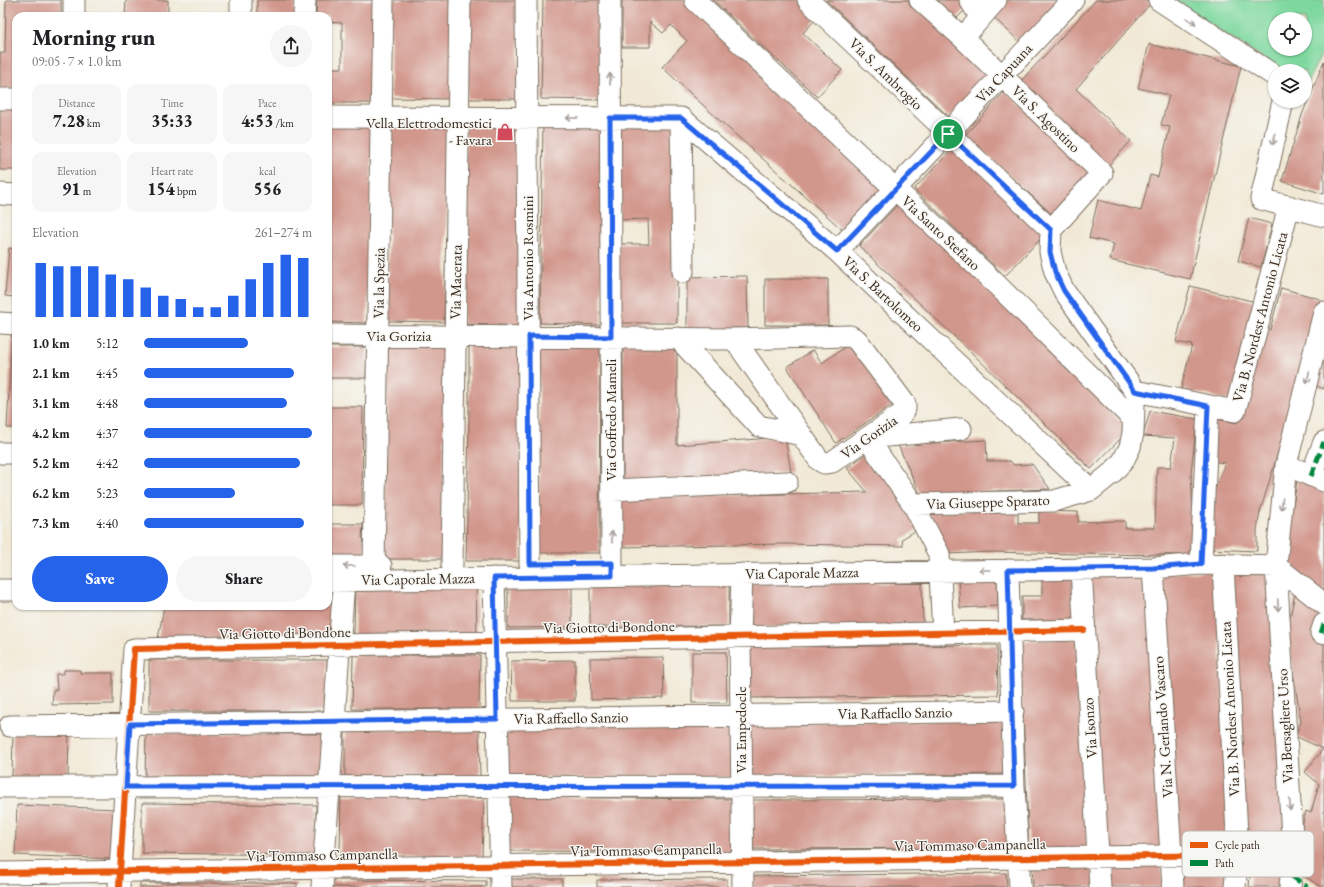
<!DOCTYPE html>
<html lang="en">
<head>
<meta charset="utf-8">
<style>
	body { margin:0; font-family:"EB Garamond",serif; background:#f6f6f6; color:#202124; height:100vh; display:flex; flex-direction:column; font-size:15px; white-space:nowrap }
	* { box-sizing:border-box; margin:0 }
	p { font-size:13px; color:#757577 }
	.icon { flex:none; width:22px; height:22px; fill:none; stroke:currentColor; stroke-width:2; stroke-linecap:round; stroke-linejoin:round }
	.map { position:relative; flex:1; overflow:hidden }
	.side { position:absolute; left:12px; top:12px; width:320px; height:598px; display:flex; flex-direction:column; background:#fff; border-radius:12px; box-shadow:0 1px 3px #0004 }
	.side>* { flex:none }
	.fabs { position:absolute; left:1268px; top:12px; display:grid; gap:8px }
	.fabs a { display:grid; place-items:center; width:44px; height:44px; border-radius:50%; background:#fff; box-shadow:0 1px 3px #0004; font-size:20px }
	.pin { position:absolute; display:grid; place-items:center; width:34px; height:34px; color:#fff; margin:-17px; border:2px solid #fff; border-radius:50%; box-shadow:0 1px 4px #0007 }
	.round { display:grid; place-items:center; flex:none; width:42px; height:42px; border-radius:21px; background:#f6f6f6 }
	.overview { display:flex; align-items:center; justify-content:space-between; height:68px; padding:0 20px }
	h1 { font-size:22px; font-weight:800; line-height:30px }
	.figures { display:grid; grid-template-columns:repeat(3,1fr); gap:6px; height:68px; padding:4px 20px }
	.figures div { display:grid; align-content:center; border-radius:10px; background:#f6f6f6; text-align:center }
	.figures b { font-size:17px; font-weight:800 }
	.figures small { font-size:11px; font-weight:400 }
	.figures p { font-size:11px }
	.chart { height:112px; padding:8px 20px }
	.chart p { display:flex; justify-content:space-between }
	.chart svg { width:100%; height:72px; margin-top:4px; stroke:#2563eb; stroke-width:6 }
	.cta { display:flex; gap:8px; margin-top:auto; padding:8px 20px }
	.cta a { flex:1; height:46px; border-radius:24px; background:#2563eb; color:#fff; font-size:16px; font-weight:800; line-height:46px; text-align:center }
	.cta a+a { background:#f6f6f6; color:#202124 }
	ul { padding:0 20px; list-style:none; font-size:13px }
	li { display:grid; grid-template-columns:64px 48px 1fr; align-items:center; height:30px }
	li i { height:10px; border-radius:5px; background:#2563eb }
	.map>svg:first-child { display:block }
</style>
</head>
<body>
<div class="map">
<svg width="1324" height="887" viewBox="0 0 1324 887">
	<rect width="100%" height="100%" fill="#f6f6f2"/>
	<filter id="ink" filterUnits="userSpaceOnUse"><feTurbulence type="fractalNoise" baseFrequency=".025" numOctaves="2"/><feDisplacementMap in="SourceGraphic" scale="8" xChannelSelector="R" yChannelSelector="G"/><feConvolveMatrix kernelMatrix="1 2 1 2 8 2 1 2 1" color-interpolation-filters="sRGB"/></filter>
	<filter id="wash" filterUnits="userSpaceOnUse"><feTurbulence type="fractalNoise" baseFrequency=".012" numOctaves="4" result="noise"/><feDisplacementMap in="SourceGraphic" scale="16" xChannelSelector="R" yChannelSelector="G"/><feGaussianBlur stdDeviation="0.9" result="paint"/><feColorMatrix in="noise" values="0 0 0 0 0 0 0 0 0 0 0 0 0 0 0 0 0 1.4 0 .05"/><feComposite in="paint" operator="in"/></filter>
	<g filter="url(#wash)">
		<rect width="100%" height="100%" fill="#f1e9d5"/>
		<path fill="#7dd89e" stroke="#5c815e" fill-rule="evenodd" d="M1172,0H1324V49L1306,85L1305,71H1283ZM1275,19H1305V49H1275Z"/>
		<g id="blocks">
			<path fill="#d2978c" d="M6,0H61V16H16V89H0V53H5Z
				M126,0H168V14H189V16H125Z
				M257,0H295V16H257Z
				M317,0H376V103H328V68H342V23L328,22V16H316Z
				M391,0H452L451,99L390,98Z
				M468,0H519V99H467Z
				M543,0H603L601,100L541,99Z
				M622,0H690L884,189L845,232L718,119L662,67L687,41L671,25L663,33L650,22V47H622Z
				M713,0H799L818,17L803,33L842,70L817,97Z
				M826,0H910L990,75L949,117Z
				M935,0H969L972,3L955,20Z
				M1007,0H1061L1021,43L992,16Z
				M1096,0H1147L1150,4L1076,89L1131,141L1108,166L1020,82Z
				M1149,44L1241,66L1190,279L1110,260L1114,244L1089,238L1098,200L1141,211L1150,175L1158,177L1170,127L1161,125L1169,95L1138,88Z
				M1324,61V194L1282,181L1302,115Z
				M1005,91L1095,174L1055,217L965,135Z
				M0,104L16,105V170H0Z
				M390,121L449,122L444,322L387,321Z
				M619,121H677V323H618L619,244H649L648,219L620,220Z
				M328,122H373L367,323L328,322Z
				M466,122L523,123L522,326L463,324Z
				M543,122L602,123V266L601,325L540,323Z
				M956,145L1047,232L1005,276L914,189Z
				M900,202L1112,405L1108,410L1129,430L1091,469L971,352L859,246Z
				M1249,218L1272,224L1261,267L1238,261Z
				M9,248L16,249V297L5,296Z
				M747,276L748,328L687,329V277Z
				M765,279H828V325H765Z
				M1190,286L1256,302L1232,401L1181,389L1192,345L1176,342Z
				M1281,288L1320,299L1298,385L1274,466L1260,512L1257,530V551L1209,549L1213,502L1216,487L1225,463L1211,461L1216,419L1237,423L1261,328L1270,330Z
				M1324,326V389L1309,383Z
				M12,329H16V428H7Z
				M623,342H677V445L785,437L791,472L690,479H623Z
				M388,343H446L442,559H384Z
				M469,343H521V561H466L469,425Z
				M851,343L892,405L836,443L787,367L813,350L822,363Z
				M539,345H600L599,553H539Z
				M328,347H367L366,378H328Z
				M328,407H363L362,505H328Z
				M1150,411L1197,419L1191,473L1195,551L1190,550V555L1077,554L992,552L947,554L929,513L1018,507V523H1039V511L1078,512V522L1125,521V528H1155L1157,467H1171L1175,438L1143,436Z
				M986,440L987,461H1010L1014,465L1032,464L1050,489L920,494L898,445Z
				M867,453L923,526L902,539L903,546L784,544L619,547L618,498L867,492L847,468Z
				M1298,474L1324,485V522L1323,525H1324V595L1284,564Z
				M328,524H363L362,538H365V560H328Z
				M1146,571L1162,850L1103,853L1087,575Z
				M1216,571L1232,848L1178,852L1161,574Z
				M1271,572L1287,848L1242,851L1226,575Z
				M997,575L998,606L960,608L958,577Z
				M1078,576V620H1022V596H1042V577Z
				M729,582V626L590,627V583Z
				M748,583H922L923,626L748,627Z
				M476,584L477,637L354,635L355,586Z
				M572,587V627L508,628V588Z
				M328,590H333L332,637L158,639L164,606H328Z
				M1295,593L1322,607L1313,636L1324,639V887H1322L1294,870L1303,836L1300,834L1306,811L1311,813L1319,784L1305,772L1323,749L1295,736L1301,722L1287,633Z
				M1078,639L1087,849L1029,852L1020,641Z
				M997,645L998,695L748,698L747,647Z
				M692,652H726L727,703H692Z
				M353,655H480L479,709H352Z
				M663,657L664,698L591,700L590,658Z
				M149,660H327V711H149Z
				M575,660V701H512L511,661Z
				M64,670H80V673H113V704L52,705L53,690H57L56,674H64Z
				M1003,720L1004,774L749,777L748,723Z
				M732,725V777L505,778V726Z
				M345,729L479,730L480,777L345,776Z
				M13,732L69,733L68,779L12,778Z
				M146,733L323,734V780L145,779Z
				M341,796L484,798L482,857L340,856Z
				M507,797L733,799V852L507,851Z
				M1008,799V848L752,849V800Z
				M142,803L316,805V855L142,853Z
				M17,805L116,809L114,859L15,855Z
				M1233,860L1232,887H1178L1177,861Z
				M1094,861L1095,887H1033L1032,863Z
				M1161,865L1163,887H1108L1107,866Z
				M1251,865L1281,868L1280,887H1249Z
				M1006,873L1007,887H753V876Z
				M507,879H562V887H507Z
				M727,879V887H597V880Z
				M331,880L486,881V887H331Z
				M140,883H297V887H140Z"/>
		</g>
	</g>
	<g filter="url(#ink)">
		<use href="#blocks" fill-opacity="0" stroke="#7b6d5e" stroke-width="1"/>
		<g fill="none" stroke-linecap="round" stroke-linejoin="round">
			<g stroke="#7b6d5e" stroke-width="23">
				<path id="minor" d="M241,0V16
					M526,0L530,564
					M610,0L612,576
					M695,0L997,285L1133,419
					M808,0L1051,230
					M920,0L963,38L1102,173L1051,230L1050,252L1055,272L1064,291L1135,391
					M970,0L980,17
					M1159,0L1275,76
					M74,16V0
					M304,16L305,0
					M963,38L996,0
					M0,99H16
					M1283,101L1261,199L1324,216
					M328,117L681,118L837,251L1091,490
					M681,118L683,272
					M0,194L16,195
					M837,251L1073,0
					M0,323L16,324
					M328,335L734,339L850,336L857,340L905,404V409L902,414L832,462L824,463L819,460L734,339
					M678,338L759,426L802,435
					M1135,391L1235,411L1289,206
					M0,453H16
					M1286,465L1324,481
					M1311,476L1324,442
					M612,490L787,482
					M913,504L1054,501L1091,490L1112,473L1123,461L1130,447L1133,433L1134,405
					M1201,564L1208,406
					M1223,564L1238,854L1235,887
					M452,565L460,0
					M328,566H381
					M374,566L383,0
					M1276,566L1324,604
					M1153,568L1173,887
					M1081,569L1100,887
					M1008,570L1014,786L1020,887
					M742,574L740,637L743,887
					M494,578L501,887
					M328,581L1153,568L1201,564L1276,566
					M0,590H16
					M1321,633L1324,624
					M943,634L939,554L913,504L867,438L961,429
					M10,726L334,722L1013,711
					M0,787L1014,786
					M0,873L1293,854
					M119,887L134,649L1084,630
					M322,887L344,581
					M1290,887L1293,854L1276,566L1286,465L1324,312"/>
			</g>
			<use href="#minor" stroke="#fff" stroke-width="21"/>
			<path stroke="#00873e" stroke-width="5" stroke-dasharray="10 5" stroke-linecap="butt" d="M1311,476L1324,442
				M1321,633L1324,624
				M1292,876L1307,887"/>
			<g stroke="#f6f6f2" stroke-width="8">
				<path id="cycleway" d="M0,873L1293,854
					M119,887L134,649L1084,630"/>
			</g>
			<use href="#cycleway" stroke="#e8590c" stroke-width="6"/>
		</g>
		<defs><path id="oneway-shaft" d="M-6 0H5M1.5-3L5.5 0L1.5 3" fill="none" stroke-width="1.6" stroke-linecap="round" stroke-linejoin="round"/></defs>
		<g stroke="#a79f9a">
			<use href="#oneway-shaft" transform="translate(1191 21) rotate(33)"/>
			<use href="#oneway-shaft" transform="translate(610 79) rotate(-90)"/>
			<use href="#oneway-shaft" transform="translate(572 118) rotate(-180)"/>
			<use href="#oneway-shaft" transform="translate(1274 139) rotate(102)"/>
			<use href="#oneway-shaft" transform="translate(1308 377) rotate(104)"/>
			<use href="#oneway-shaft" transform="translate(1282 504) rotate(96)"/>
			<use href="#oneway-shaft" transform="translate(612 537) rotate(-90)"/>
			<use href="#oneway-shaft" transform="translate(349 566) rotate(180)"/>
			<use href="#oneway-shaft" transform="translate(985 570) rotate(180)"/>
			<use href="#oneway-shaft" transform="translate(1278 605) rotate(87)"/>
			<use href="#oneway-shaft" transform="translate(1290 805) rotate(87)"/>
		</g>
	</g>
	<g fill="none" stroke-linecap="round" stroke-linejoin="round" filter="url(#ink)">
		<g stroke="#fff" stroke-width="8">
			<path id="route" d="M610,118H681L837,251L948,134L1051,230L1050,252L1055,272L1064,291L1135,391L1208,406L1201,564L1153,568L1008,570L1014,786L126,787L130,724L497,719L494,578L612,576V563L530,564L529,336L611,337Z"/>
		</g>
		<use href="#route" stroke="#2563eb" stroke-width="5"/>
	</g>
	<defs>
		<g id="shop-bare" transform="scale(1.38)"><path d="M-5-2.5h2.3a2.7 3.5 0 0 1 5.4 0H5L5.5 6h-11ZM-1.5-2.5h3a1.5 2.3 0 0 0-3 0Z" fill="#d1495b" stroke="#f6f6f2" stroke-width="2.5" paint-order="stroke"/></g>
	</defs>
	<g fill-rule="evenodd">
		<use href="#shop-bare" x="505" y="132"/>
	</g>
	<g text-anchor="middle" stroke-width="3" stroke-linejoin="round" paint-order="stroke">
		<g font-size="15" fill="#3b2a1e" stroke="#f6f6f2">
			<text transform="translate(1004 73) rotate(-47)" y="5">Via Capuana</text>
			<text transform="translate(886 74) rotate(44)" y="5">Via S. Ambrogio</text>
			<text transform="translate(1046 119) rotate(44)" y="5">Via S. Agostino</text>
			<text transform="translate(941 233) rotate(43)" y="5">Via Santo Stefano</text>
			<text transform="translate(528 258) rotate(-90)" y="5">Via Antonio Rosmini</text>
			<text transform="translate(456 282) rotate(-89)" y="5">Via Macerata</text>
			<text transform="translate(379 283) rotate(-89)" y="5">Via la Spezia</text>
			<text transform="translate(883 294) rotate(43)" y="5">Via S. Bartolomeo</text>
			<text transform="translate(1260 317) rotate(-75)" y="5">Via B. Nordest Antonio Licata</text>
			<text x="399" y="341">Via Gorizia</text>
			<text transform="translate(611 420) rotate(-90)" y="5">Via Goffredo Mameli</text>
			<text transform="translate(869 437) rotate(-35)" y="5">Via Gorizia</text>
			<text transform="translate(988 502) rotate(-2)" y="5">Via Giuseppe Sparato</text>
			<text transform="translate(802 573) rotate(-1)" y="5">Via Caporale Mazza</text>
			<text transform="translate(418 579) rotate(-1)" y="5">Via Caporale Mazza</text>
			<text transform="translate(609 627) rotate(-1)" y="5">Via Giotto di Bondone</text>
			<text transform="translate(285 633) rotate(-1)" y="5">Via Giotto di Bondone</text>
			<text transform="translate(1230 709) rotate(-93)" y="5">Via B. Nordest Antonio Licata</text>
			<text transform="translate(895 713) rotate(-1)" y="5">Via Raffaello Sanzio</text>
			<text transform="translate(571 718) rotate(-1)" y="5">Via Raffaello Sanzio</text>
			<text transform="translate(1285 726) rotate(-93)" y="5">Via Bersagliere Urso</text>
			<text transform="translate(1163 727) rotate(-94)" y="5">Via N. Gerlando Vascaro</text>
			<text transform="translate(1090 728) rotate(-94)" y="5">Via Isonzo</text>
			<text transform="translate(741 730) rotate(-90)" y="5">Via Empedocle</text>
			<text transform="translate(970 845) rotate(-1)" y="5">Via Tommaso Campanella</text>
			<text transform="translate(646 850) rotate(-1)" y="5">Via Tommaso Campanella</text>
			<text transform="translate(322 855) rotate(-1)" y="5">Via Tommaso Campanella</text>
		</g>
		<g font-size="15" fill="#3b2a1e" stroke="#f6f6f2" text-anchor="end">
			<text x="492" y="128">Vella Elettrodomestici<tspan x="492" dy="17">- Favara</tspan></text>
		</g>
	</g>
	<rect x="1182" y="831" width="132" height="46" rx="6" fill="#f6f6f2" stroke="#beb9b2" stroke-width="1"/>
	<rect x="1190" y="842" width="18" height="6" fill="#e8590c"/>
	<rect x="1190" y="860" width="18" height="6" fill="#00873e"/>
	<g font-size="11" fill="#3b2a1e">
		<text x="1215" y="849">Cycle path</text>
		<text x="1215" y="867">Path</text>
	</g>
</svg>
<div class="fabs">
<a><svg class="icon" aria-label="locate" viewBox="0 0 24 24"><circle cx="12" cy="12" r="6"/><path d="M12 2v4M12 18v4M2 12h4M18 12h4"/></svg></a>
<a><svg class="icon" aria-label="layers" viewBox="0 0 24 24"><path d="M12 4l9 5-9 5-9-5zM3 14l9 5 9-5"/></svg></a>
</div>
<div class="pin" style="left:948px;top:134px;background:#1e9e55"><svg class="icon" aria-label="arrive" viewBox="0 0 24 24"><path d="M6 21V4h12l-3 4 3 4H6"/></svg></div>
<section class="side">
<div class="overview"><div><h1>Morning run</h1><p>09:05 · 7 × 1.0 km</p></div><a class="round"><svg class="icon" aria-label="share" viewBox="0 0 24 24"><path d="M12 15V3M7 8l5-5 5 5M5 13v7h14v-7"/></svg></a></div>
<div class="figures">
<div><p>Distance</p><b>7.28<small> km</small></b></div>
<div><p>Time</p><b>35:33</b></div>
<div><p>Pace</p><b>4:53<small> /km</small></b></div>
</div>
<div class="figures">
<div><p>Elevation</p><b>91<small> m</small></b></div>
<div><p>Heart rate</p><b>154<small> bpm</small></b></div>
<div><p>kcal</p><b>556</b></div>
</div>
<div class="chart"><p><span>Elevation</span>261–274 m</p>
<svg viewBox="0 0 160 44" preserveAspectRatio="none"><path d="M5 44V11M15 44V13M25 44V13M35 44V13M45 44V18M55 44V21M65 44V26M75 44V31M85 44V33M95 44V38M105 44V38M115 44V31M125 44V21M135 44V11M145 44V6M155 44V8"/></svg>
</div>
<ul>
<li><b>1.0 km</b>5:12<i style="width:62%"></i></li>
<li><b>2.1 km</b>4:45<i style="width:89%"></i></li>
<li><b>3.1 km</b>4:48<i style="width:85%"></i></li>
<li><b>4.2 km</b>4:37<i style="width:100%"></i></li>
<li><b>5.2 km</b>4:42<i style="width:93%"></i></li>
<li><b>6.2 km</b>5:23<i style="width:54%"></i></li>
<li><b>7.3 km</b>4:40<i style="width:95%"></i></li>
</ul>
<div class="cta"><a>Save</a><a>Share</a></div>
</section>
</div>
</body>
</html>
